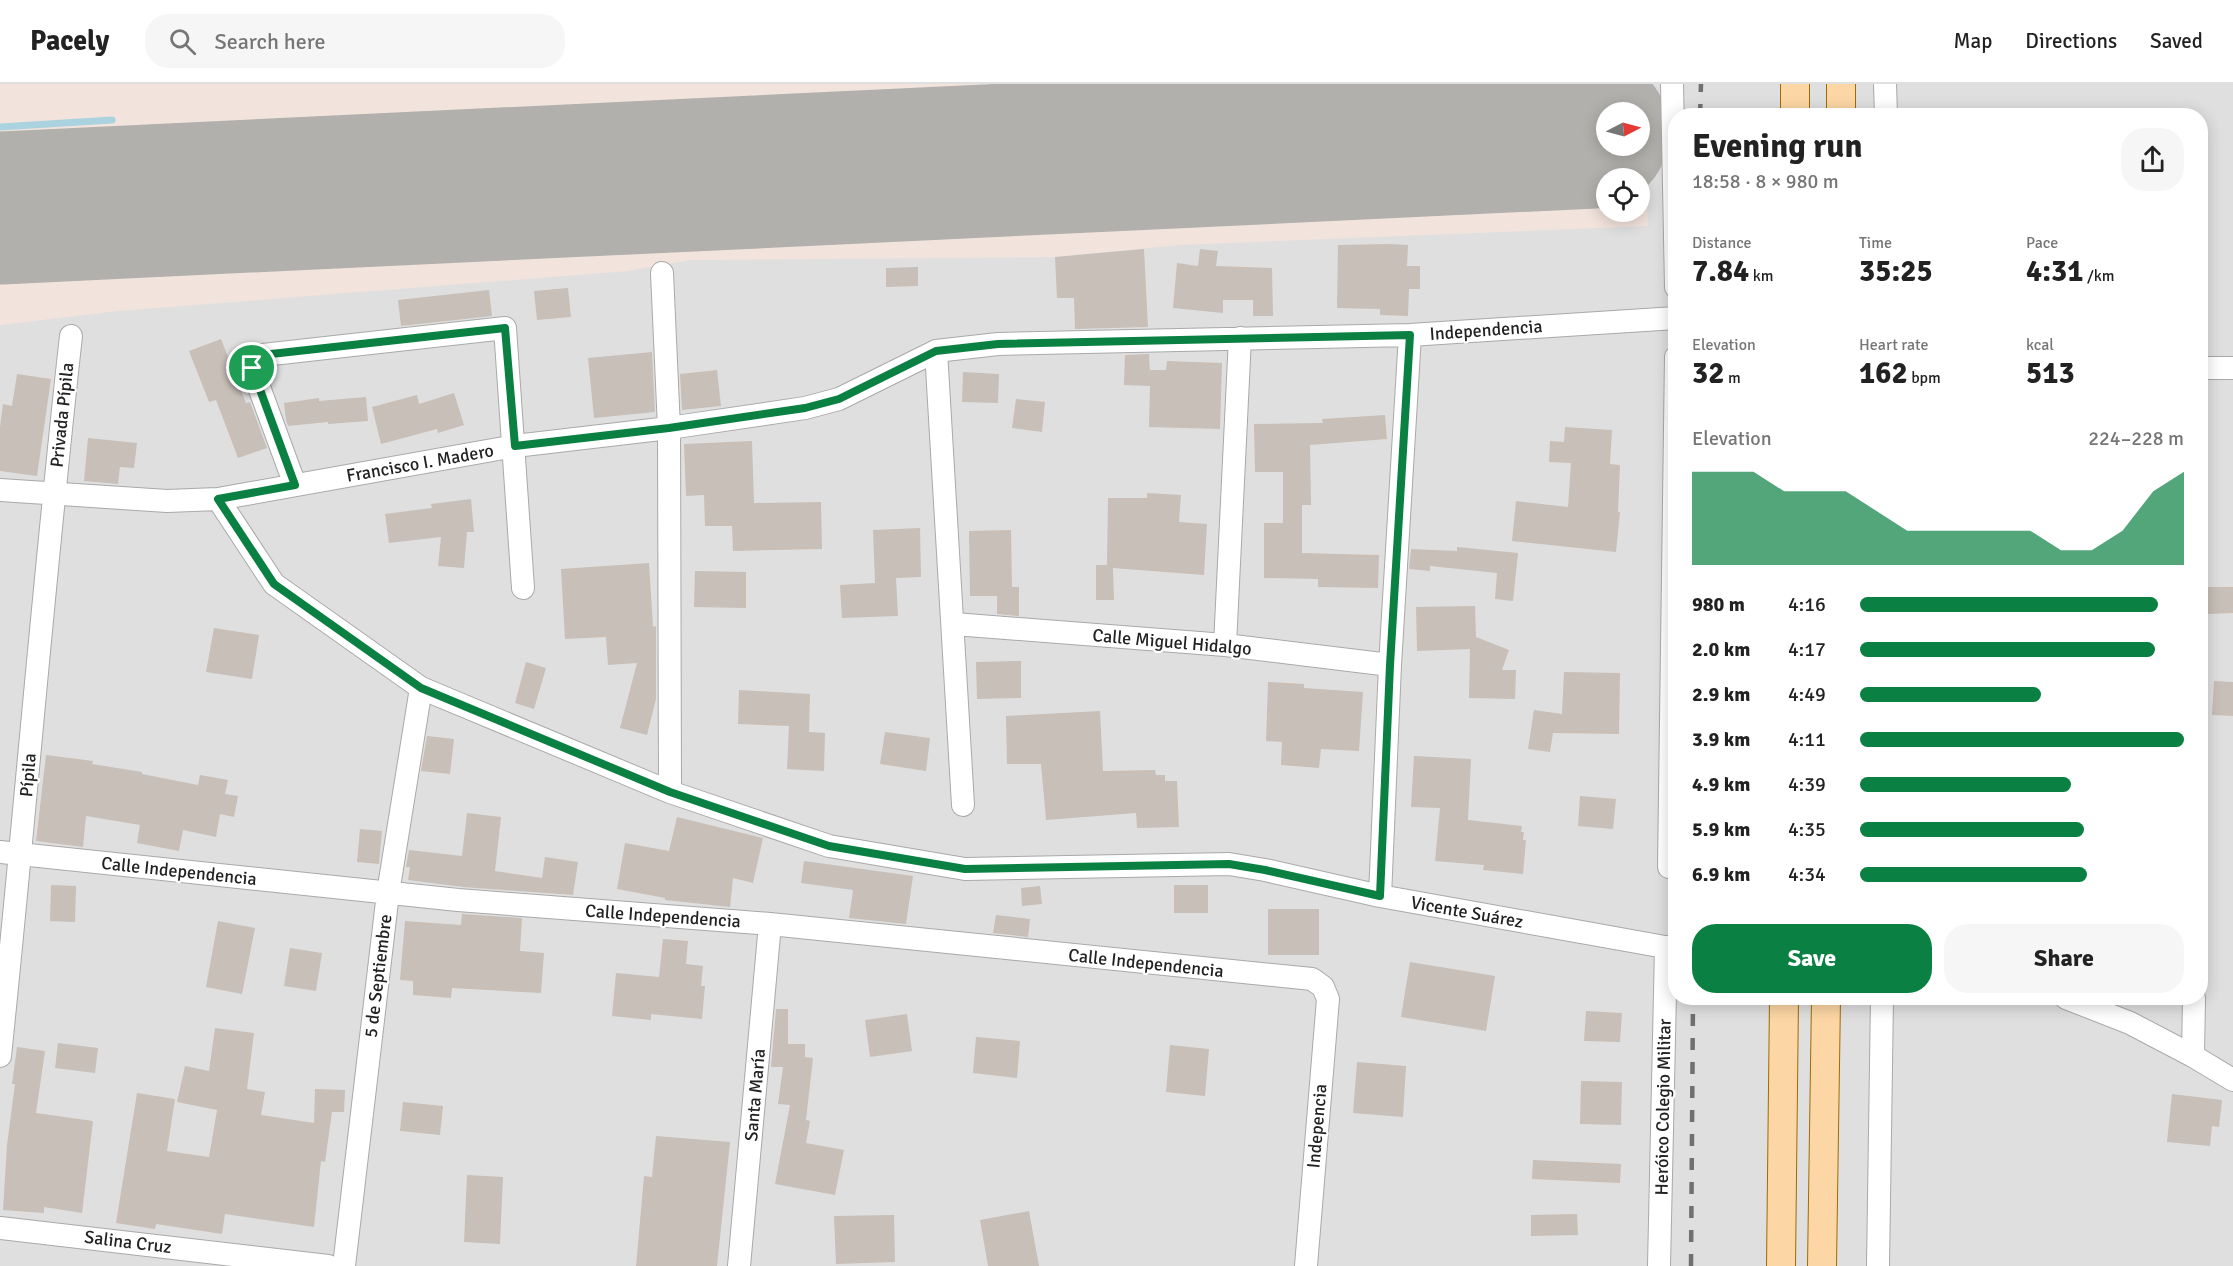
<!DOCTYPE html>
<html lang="en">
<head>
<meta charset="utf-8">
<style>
	body { margin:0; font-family:Signika,sans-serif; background:#f6f6f6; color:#222; height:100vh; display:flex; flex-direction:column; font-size:22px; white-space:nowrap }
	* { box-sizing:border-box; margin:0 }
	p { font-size:20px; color:#767676 }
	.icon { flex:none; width:33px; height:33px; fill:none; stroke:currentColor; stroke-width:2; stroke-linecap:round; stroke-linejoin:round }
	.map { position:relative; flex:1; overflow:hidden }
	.details { position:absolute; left:1668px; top:24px; width:540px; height:897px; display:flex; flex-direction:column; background:#fff; border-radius:24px; box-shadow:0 3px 15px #0003 }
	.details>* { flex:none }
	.needle { width:39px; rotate:84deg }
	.controls { position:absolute; left:1596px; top:18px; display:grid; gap:12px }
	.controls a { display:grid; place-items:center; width:54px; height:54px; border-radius:50%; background:#fff; box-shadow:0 3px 15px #0003; font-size:30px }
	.pin { position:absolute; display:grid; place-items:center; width:51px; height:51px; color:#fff; margin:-26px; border:3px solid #fff; border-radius:50%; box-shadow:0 2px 6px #0007 }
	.round { display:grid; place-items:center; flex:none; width:63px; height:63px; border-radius:24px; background:#f6f6f6 }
	.summary { display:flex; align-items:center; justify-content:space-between; height:102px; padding:0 24px }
	h1 { font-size:33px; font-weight:700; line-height:45px }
	.stats { display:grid; grid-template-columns:repeat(3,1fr); gap:9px; height:102px; padding:6px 24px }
	.stats div { display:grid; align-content:center }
	.stats b { font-size:30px; font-weight:700 }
	.stats small { font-size:16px; font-weight:400 }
	.stats p { font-size:16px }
	.chart { height:168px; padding:12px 24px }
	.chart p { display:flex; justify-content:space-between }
	.chart svg { width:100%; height:108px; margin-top:6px; fill:#0b8043; opacity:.7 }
	.action { display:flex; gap:12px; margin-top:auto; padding:12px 24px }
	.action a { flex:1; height:69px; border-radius:24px; background:#0b8043; color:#fff; font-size:24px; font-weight:700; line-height:69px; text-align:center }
	.action a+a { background:#f6f6f6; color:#222 }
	ul { padding:0 24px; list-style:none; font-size:20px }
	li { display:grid; grid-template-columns:96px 72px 1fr; align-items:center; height:45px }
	li i { height:15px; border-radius:8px; background:#0b8043 }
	header { display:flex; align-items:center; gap:36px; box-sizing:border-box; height:84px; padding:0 30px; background:#fff; border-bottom:2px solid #e0e0e0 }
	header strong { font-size:28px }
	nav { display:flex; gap:33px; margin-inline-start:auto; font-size:21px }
	.search { width:420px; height:54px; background:#f6f6f6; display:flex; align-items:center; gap:15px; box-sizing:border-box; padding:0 21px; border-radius:24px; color:#767676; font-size:22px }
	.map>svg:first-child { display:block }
</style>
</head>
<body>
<header>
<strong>Pacely</strong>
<div class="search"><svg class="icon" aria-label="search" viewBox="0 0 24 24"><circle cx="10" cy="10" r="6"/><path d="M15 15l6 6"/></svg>Search here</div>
<nav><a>Map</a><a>Directions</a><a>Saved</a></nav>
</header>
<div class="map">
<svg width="2233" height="1182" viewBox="0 0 2233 1182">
	<rect width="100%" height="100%" fill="#f2efe9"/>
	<path fill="#e0dfdf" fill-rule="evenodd" d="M0,0H2233V1182H0ZM1606,28H1640V62H1606ZM1676,32H2200V914H1676ZM1606,94H1640V128H1606Z"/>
	<path fill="#f3e3dd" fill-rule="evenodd" d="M0,0H1642L1648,142L1179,161L1055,173L690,176L628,187L118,227L0,241ZM1606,28H1640V62H1606ZM1606,94H1640V128H1606Z"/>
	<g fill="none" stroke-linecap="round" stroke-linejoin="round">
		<path stroke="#aad3df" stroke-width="7" d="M0,43L112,36"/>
		<path stroke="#b1b0ac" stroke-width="153" d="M0,124L1593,48"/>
	</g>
	<path fill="#c7bfb8" d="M1389,160L1408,161L1407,182H1420V205H1409L1408,232L1380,231V225L1337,224L1338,161Z
		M1144,165L1148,243L1075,245L1074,214H1057L1055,173Z
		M1200,165L1218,167L1216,182L1272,184L1273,232H1253V216H1223V229L1173,224L1177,179L1198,182Z
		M918,183V202L886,203V184Z
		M568,204L571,233L537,236L534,207Z
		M489,206L492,232L401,242L398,216Z
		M221,255L246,319L250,318L267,364L238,374L216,316L209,318L189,267Z
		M652,268L655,328L594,334L588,274Z
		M1149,270L1150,291V286H1166L1167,277L1222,279L1220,345L1149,343L1150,302L1124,301L1125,271Z
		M717,286L721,322L682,326L680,290Z
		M963,288L999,290L998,319L962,318Z
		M17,290L51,295L37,392L0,387V343L3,320L12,322Z
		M454,309L464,341L438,349L437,345L381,360L372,323L417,311L419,320Z
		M366,313L368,337L328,340V338L288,342L286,336L284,319L319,314V317Z
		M1016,315L1045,318L1042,348L1012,344Z
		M1385,331L1387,355L1310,361L1311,421H1302V469L1379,471L1378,504L1318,503V495L1264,494V439H1283V388H1255L1254,340L1323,339L1322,335Z
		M1565,343L1612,346L1610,380L1620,381L1618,428H1620L1616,468L1512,457L1516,417L1568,423L1571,379L1549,378L1550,357L1564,358Z
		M88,354L137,359L134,384L120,383L118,400L84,397Z
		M752,357L754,419L821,418L822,465L733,467L732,442H705L704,411L686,412L684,360Z
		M1147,409L1181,411L1179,438L1207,440L1204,491L1113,484L1114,516H1096V481H1107L1108,414H1147Z
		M471,415L474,448H467L464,484L438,482L441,453L389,459L385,430L432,424L431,420Z
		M920,444L921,493L896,494L898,532L842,534L840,501L875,499L873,446Z
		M1011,446L1012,503H1019V532L997,530V512H970L969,447Z
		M1457,463L1518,469L1513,517L1495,515L1497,489L1430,482V487L1409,485L1411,465L1457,467Z
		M649,479L653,543L656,542V615L647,651L620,644L637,579L608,581L606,553L565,555L561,485Z
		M695,487L746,488V524L694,523Z
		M2207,503H2233V529L2208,530Z
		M1475,522L1476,553L1509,566L1502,586H1516L1515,615L1469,614L1470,565L1417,567L1416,523Z
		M214,544L259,551L252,595L206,588Z
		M1021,577V614L977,615L976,578Z
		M526,578L546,584L534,625L515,619Z
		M1564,588L1620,589L1619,650L1553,649L1550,668L1528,665L1534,626L1562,630Z
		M2214,597L2233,598V632L2212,631Z
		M1268,598L1304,600V604L1363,608L1359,667L1321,665L1319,684L1281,681L1282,658L1266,657Z
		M739,606L810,610L809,648L825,649L824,687L787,685L789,642L738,640Z
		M1100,627L1103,687L1155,686L1156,691H1165V697H1177L1179,743L1137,744L1136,729L1046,736L1041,680H1007L1006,632Z
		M885,648L930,654L926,687L880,680Z
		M427,652L454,655L450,690L421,687Z
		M46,671L93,677L92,680L142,688V690L198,701L200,691L228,696L225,710L238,712L234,733L220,730L216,753L183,746L179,767L137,759L140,741L86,732L83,763L36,757Z
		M1414,672L1471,675L1468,736L1522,742L1521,748H1524L1523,756H1526L1523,790L1483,786L1484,781L1435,777L1440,724L1411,723Z
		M1580,712L1616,715L1613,745L1578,742Z
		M467,729L501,733L495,787L542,794L545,773L578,778L573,811L463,803L408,796L410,783H406L409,766L462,772Z
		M677,733L763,754L753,799L733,794L730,823L665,816V814L617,805L625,759L669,767Z
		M360,745L382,747L379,780L357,778Z
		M804,777L913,792L906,840L849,834L853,806L801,799Z
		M51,801L76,802L75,838L50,837Z
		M1174,801H1208V829H1174Z
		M1040,802L1042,820L1022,822L1021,804Z
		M1268,825H1319V871H1268Z
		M462,830L522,834L520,867L544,869L541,909L452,904L451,914L413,911V897L400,896L405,837L461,841Z
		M996,831L1030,835L1028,853L993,849Z
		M218,837L255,844L242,910L206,903Z
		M663,855L688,857L686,880L703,882L701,902H705L702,935L651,930V936L612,932L616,889L659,893Z
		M290,864L322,869L316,907L284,902Z
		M1410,878L1495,892L1486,947L1401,933Z
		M776,925H788V960H805V973L813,974L806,1036L810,1037L806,1059L844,1066L835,1111L775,1100L790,1021L778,1020L783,983H771Z
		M1586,927L1622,929L1620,958L1584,957Z
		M907,930L912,967L870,973L865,936Z
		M215,944L254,949L247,1005L265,1008L261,1031L314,1039L315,1005L345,1006L344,1028H332L325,1078L321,1077L314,1143L225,1130L222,1150L156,1140L155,1145L116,1139L137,1009L175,1015L167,1067L209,1073L217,1026L177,1018L185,982L209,987Z
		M976,953L1020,957L1017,994L973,989Z
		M58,959L98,964L95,989L55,984Z
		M1170,961L1209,965L1205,1012L1166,1008Z
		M17,963L45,967L36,1029L93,1037L82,1129L44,1123V1129L3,1126L7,1061L15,1000H12Z
		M1357,978L1406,982L1403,1033L1353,1029Z
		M1581,997L1622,998L1621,1041L1580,1040Z
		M2172,1010L2222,1016L2219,1043L2212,1042L2210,1062L2167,1058Z
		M403,1018L443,1022L440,1051L400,1047Z
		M656,1052L730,1058L717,1182H636L644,1092L652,1093Z
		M1533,1076L1621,1080L1620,1099L1532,1095Z
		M467,1091L503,1093L500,1160L464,1158Z
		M1029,1127L1039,1182H988L980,1136Z
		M1577,1130L1578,1151L1531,1152V1131Z
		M894,1131L895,1178L836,1180L834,1132Z"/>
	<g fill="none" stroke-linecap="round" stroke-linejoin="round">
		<g stroke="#a9a9a9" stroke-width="24">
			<path id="minor" d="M1672,0L1676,203
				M1885,0L1886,32
				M662,189L669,344L670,708
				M936,267L963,721
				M2200,284H2233
				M295,401L252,284L255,276L263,271L505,244L523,504
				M0,406L167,417L218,415L515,362L669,344L805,324L839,315L936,267L998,260L1410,251L1676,234
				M218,415L274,500L421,604L670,708L829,762L965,785L1229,780L1265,786L1380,812L1676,865
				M954,540L1225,561L1390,581
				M1225,561L1240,254
				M0,768L458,816L770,840L1312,895L1323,903L1328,915L1306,1182
				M1669,783L1676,273
				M1380,812L1390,581L1410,251
				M2066,914L2130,939L2193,972L2233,996
				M0,972C25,732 44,492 71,252
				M2193,972L2194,914
				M0,1144L328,1182
				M344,1182L388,809L421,604
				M739,1182L770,840
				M1659,1182L1666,863
				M1878,1182L1882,914"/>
		</g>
		<g stroke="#a06b00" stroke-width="30">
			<path id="major" d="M1795,32V0
				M1841,32V0
				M1781,1182L1784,914
				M1822,1182L1826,914"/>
		</g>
		<use href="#minor" stroke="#fff" stroke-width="22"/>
		<use href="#major" stroke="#fcd6a4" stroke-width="28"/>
		<path stroke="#707070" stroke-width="4.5" stroke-dasharray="12 12" stroke-linecap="butt" d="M1700,32L1701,0
			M1691,1182L1693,914"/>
	</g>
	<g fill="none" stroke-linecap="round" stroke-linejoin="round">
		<g stroke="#fff" stroke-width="12">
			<path id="route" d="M505,244L515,362L669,344L805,324L839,315L936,267L998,260L1410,251L1390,581L1380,812L1265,786L1229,780L965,785L829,762L670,708L421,604L274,500L218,415L295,401L252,284L255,276L262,271Z"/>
		</g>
		<use href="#route" stroke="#0b8043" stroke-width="8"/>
	</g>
	<g text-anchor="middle" stroke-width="4.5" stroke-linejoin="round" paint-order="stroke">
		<g font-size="18" fill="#222" stroke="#fff">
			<text transform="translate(1486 246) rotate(-4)" y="6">Independencia</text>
			<text transform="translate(62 331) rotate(-84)" y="6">Privada Pípila</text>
			<text transform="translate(420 379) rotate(-10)" y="6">Francisco I. Madero</text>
			<text transform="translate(1172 558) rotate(5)" y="6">Calle Miguel Hidalgo</text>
			<text transform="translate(28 691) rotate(-85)" y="6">Pípila</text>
			<text transform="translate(179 787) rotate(6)" y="6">Calle Independencia</text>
			<text transform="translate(1467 828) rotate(10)" y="6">Vicente Suárez</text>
			<text transform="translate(663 832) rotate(4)" y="6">Calle Independencia</text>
			<text transform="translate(1146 879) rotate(6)" y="6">Calle Independencia</text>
			<text transform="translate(378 892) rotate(-83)" y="6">5 de Septiembre</text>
			<text transform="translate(755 1011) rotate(-85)" y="6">Santa María</text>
			<text transform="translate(1663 1023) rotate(-89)" y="6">Heróico Colegio Militar</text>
			<text transform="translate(1317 1042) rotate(-85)" y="6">Indepencia</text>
			<text transform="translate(128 1158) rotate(7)" y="6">Salina Cruz</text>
		</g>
	</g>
</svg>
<div class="controls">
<a><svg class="needle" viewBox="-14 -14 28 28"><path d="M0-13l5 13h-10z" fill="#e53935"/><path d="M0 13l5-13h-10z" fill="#767676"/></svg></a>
<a><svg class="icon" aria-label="locate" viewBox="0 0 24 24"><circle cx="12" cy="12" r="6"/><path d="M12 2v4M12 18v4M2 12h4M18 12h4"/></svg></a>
</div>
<div class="pin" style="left:252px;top:284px;background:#1e9e55"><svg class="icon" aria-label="arrive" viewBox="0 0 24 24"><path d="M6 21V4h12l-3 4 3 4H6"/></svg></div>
<section class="details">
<div class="summary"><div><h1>Evening run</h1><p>18:58 · 8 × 980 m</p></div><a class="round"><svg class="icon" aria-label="share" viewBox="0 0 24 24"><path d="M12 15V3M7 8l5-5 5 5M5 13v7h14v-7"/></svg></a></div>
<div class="stats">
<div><p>Distance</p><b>7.84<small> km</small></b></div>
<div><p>Time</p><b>35:25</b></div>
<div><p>Pace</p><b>4:31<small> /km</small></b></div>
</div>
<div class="stats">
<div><p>Elevation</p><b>32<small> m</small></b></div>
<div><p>Heart rate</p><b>162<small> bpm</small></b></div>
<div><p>kcal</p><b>513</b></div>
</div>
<div class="chart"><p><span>Elevation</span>224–228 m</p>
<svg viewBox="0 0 160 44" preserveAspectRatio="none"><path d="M0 44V6L10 6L20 6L30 14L40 14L50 14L60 22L70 30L80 30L90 30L100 30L110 30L120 38L130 38L140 30L150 14L160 6V44z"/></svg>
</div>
<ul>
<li><b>980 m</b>4:16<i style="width:92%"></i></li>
<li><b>2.0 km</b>4:17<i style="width:91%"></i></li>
<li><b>2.9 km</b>4:49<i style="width:56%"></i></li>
<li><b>3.9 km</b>4:11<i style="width:100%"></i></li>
<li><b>4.9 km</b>4:39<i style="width:65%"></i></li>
<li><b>5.9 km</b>4:35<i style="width:69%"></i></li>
<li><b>6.9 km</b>4:34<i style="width:70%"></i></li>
</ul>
<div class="action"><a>Save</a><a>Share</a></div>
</section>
</div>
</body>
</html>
